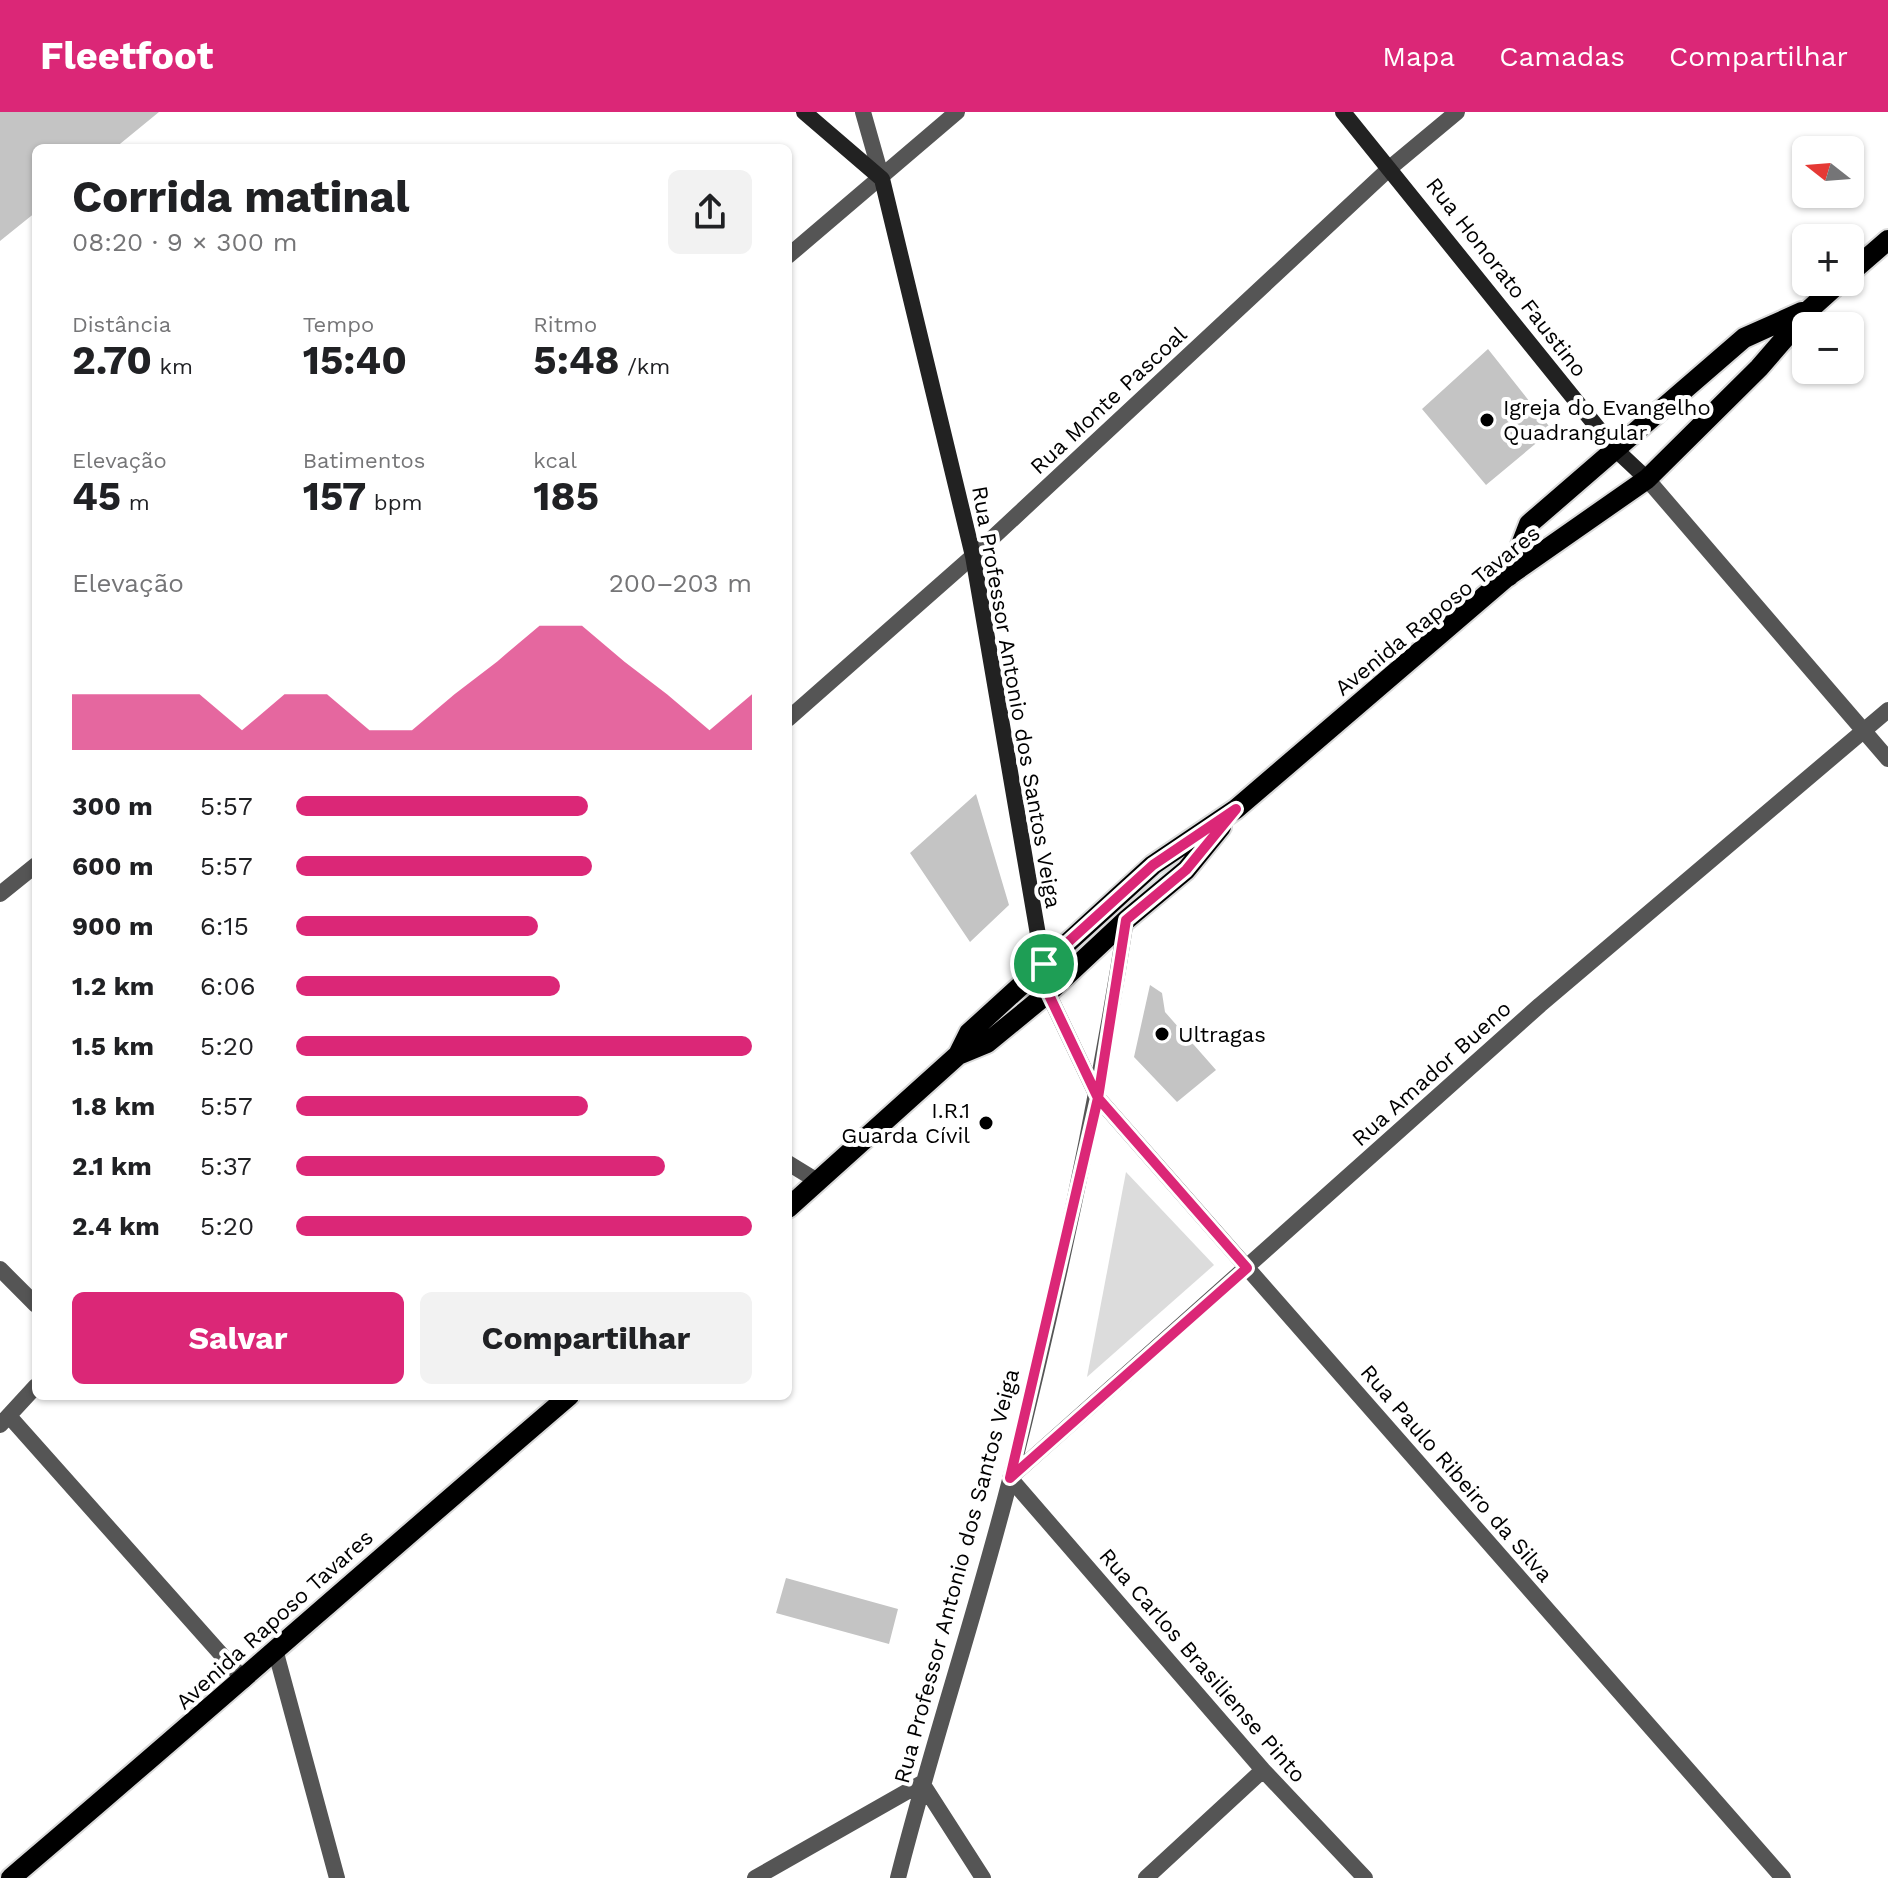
<!DOCTYPE html>
<html lang="pt">
<head>
<meta charset="utf-8">
<style>
	body { margin:0; font-family:"Work Sans",sans-serif; background:#f2f2f2; color:#202124; height:100vh; display:flex; flex-direction:column; font-size:30px; white-space:nowrap }
	* { box-sizing:border-box; margin:0 }
	p { font-size:26px; color:#757577 }
	.icon { flex:none; width:44px; height:44px; fill:none; stroke:currentColor; stroke-width:2; stroke-linecap:round; stroke-linejoin:round }
	.map { position:relative; flex:1; overflow:hidden }
	.drawer { position:absolute; left:32px; top:32px; width:760px; height:1256px; display:flex; flex-direction:column; background:#fff; border-radius:12px; box-shadow:0 2px 6px #0004 }
	.drawer>* { flex:none }
	.needle { width:52px; rotate:287deg }
	.buttons { position:absolute; left:1792px; top:24px; display:grid; gap:16px }
	.buttons a { display:grid; place-items:center; width:72px; height:72px; border-radius:12px; background:#fff; box-shadow:0 2px 6px #0004; font-size:40px }
	.pin { position:absolute; display:grid; place-items:center; width:68px; height:68px; color:#fff; margin:-34px; border:4px solid #fff; border-radius:50%; box-shadow:0 2px 8px #0007 }
	.round { display:grid; place-items:center; flex:none; width:84px; height:84px; border-radius:12px; background:#f2f2f2 }
	.head { display:flex; align-items:center; justify-content:space-between; height:136px; padding:0 40px }
	h1 { font-size:44px; font-weight:700; line-height:60px }
	.metrics { display:grid; grid-template-columns:repeat(3,1fr); gap:12px; height:136px; padding:8px 40px }
	.metrics div { display:grid; align-content:center }
	.metrics b { font-size:40px; font-weight:700 }
	.metrics small { font-size:22px; font-weight:400 }
	.metrics p { font-size:22px }
	.chart { height:224px; padding:16px 40px }
	.chart p { display:flex; justify-content:space-between }
	.chart svg { width:100%; height:144px; margin-top:8px; fill:#db2777; opacity:.7 }
	.primary-button { display:flex; gap:16px; margin-top:auto; padding:16px 40px }
	.primary-button a { flex:1; height:92px; border-radius:12px; background:#db2777; color:#fff; font-size:32px; font-weight:700; line-height:92px; text-align:center }
	.primary-button a+a { background:#f2f2f2; color:#202124 }
	ul { padding:0 40px; list-style:none; font-size:26px }
	li { display:grid; grid-template-columns:128px 96px 1fr; align-items:center; height:60px }
	li i { height:20px; border-radius:10px; background:#db2777 }
	header { display:flex; align-items:center; gap:48px; box-sizing:border-box; height:112px; padding:0 40px; background:#db2777; color:#fff }
	header strong { font-size:38px }
	nav { display:flex; gap:44px; margin-inline-start:auto; font-size:28px }
	.map>svg:first-child { display:block }
</style>
</head>
<body>
<header>
<strong>Fleetfoot</strong>
<nav><a>Mapa</a><a>Camadas</a><a>Compartilhar</a></nav>
</header>
<div class="map">
<svg width="1888" height="1766" viewBox="0 0 1888 1766">
	<rect width="100%" height="100%" fill="#fff"/>
	<path fill="#dcdcdc" d="M1126,1060L1214,1153L1087,1265Z"/>
	<path fill="#c4c4c4" d="M0,0H159L115,36H36V100L0,129Z
		M1488,237L1552,318L1486,373L1422,297Z
		M976,682L1009,793L970,830L910,741Z
		M1150,873L1162,881L1165,900L1216,958L1177,990L1134,945Z
		M786,1466L898,1497L889,1532L776,1501Z"/>
	<g fill="none" stroke-linecap="round" stroke-linejoin="round">
		<g stroke="#dbdbdb" stroke-width="24">
			<path id="primary" d="M1850,161L1888,128
				M1509,464L1529,412L1744,226L1802,200
				M958,943L969,921L1153,753L1236,697L1508,464L1647,367L1759,256L1810,197L1840,170
				M788,1096L958,943L987,931L1048,881L1126,808L1186,758L1221,715
				M11,1766C198,1607 382,1444 569,1284"/>
		</g>
		<path stroke="#555" stroke-width="16" d="M0,1157L36,1193"/>
		<path stroke="#555" stroke-width="16" d="M863,0L882,67
			M788,144L957,0
			M1647,367L1888,647
			M788,607L973,444L1391,55L1457,0
			M0,782L36,753
			M1048,881L1098,986L1783,1766
			M788,1051L819,1070
			M9,1304L244,1568
			M0,1313L36,1274
			M1010,1366L1540,893L1888,598
			M1010,1366L1263,1658L1365,1766
			M276,1541L337,1766
			M922,1671L983,1766
			M755,1766L922,1671
			M898,1766C932,1631 977,1499 1011,1364C1057,1181 1097,995 1126,808
			M1146,1766L1263,1658"/>
		<path stroke="#222" stroke-width="16" d="M804,0L882,67L973,444L1048,881
			M1343,0L1614,336L1647,367"/>
		<use href="#primary" stroke="#000" stroke-width="20"/>
	</g>
	<g fill="none" stroke-linecap="round" stroke-linejoin="round">
		<g stroke="#fff" stroke-width="16">
			<path id="route" d="M1044,852L1048,881L1098,986L1010,1366L1247,1156L1098,986L1126,808L1186,758L1236,697L1153,753L1044,852"/>
		</g>
		<use href="#route" stroke="#db2777" stroke-width="10"/>
	</g>
	<g fill="#000" stroke="#fff" stroke-width="3">
		<circle cx="1487" cy="308" r="8"/>
		<circle cx="1162" cy="922" r="8"/>
		<circle cx="986" cy="1011" r="8"/>
	</g>
	<g text-anchor="middle" stroke-width="8" stroke-linejoin="round" paint-order="stroke">
		<g font-size="22" fill="#000" stroke="#fff">
			<text transform="translate(1507 165) rotate(52)" y="8">Rua Honorato Faustino</text>
			<text transform="translate(1108 288) rotate(-43)" y="8">Rua Monte Pascoal</text>
			<text transform="translate(1437 498) rotate(-39)" y="8">Avenida Raposo Tavares</text>
			<text transform="translate(1017 585) rotate(80)" y="8">Rua Professor Antonio dos Santos Veiga</text>
			<text transform="translate(1431 961) rotate(-42)" y="8">Rua Amador Bueno</text>
			<text transform="translate(1457 1361) rotate(49)" y="8">Rua Paulo Ribeiro da Silva</text>
			<text transform="translate(956 1464) rotate(-75)" y="8">Rua Professor Antonio dos Santos Veiga</text>
			<text transform="translate(274 1507) rotate(-42)" y="8">Avenida Raposo Tavares</text>
			<text transform="translate(1203 1553) rotate(49)" y="8">Rua Carlos Brasiliense Pinto</text>
		</g>
		<g font-size="22" fill="#000" stroke="#fff" text-anchor="start">
			<text x="1503" y="303">Igreja do Evangelho<tspan x="1503" dy="25">Quadrangular</tspan></text>
			<text x="1178" y="930">Ultragas</text>
			<text x="970" y="1006" text-anchor="end">I.R.1<tspan x="970" dy="25">Guarda Cívil</tspan></text>
		</g>
	</g>
</svg>
<div class="buttons">
<a><svg class="needle" viewBox="-14 -14 28 28"><path d="M0-13l5 13h-10z" fill="#e53935"/><path d="M0 13l5-13h-10z" fill="#757577"/></svg></a>
<a>+</a>
<a>−</a>
</div>
<div class="pin" style="left:1044px;top:852px;background:#1e9e55"><svg class="icon" aria-label="arrive" viewBox="0 0 24 24"><path d="M6 21V4h12l-3 4 3 4H6"/></svg></div>
<section class="drawer">
<div class="head"><div><h1>Corrida matinal</h1><p>08:20 · 9 × 300 m</p></div><a class="round"><svg class="icon" aria-label="share" viewBox="0 0 24 24"><path d="M12 15V3M7 8l5-5 5 5M5 13v7h14v-7"/></svg></a></div>
<div class="metrics">
<div><p>Distância</p><b>2.70<small> km</small></b></div>
<div><p>Tempo</p><b>15:40</b></div>
<div><p>Ritmo</p><b>5:48<small> /km</small></b></div>
</div>
<div class="metrics">
<div><p>Elevação</p><b>45<small> m</small></b></div>
<div><p>Batimentos</p><b>157<small> bpm</small></b></div>
<div><p>kcal</p><b>185</b></div>
</div>
<div class="chart"><p><span>Elevação</span>200–203 m</p>
<svg viewBox="0 0 160 44" preserveAspectRatio="none"><path d="M0 44V27L10 27L20 27L30 27L40 38L50 27L60 27L70 38L80 38L90 27L100 17L110 6L120 6L130 17L140 27L150 38L160 27V44z"/></svg>
</div>
<ul>
<li><b>300 m</b>5:57<i style="width:64%"></i></li>
<li><b>600 m</b>5:57<i style="width:65%"></i></li>
<li><b>900 m</b>6:15<i style="width:53%"></i></li>
<li><b>1.2 km</b>6:06<i style="width:58%"></i></li>
<li><b>1.5 km</b>5:20<i style="width:100%"></i></li>
<li><b>1.8 km</b>5:57<i style="width:64%"></i></li>
<li><b>2.1 km</b>5:37<i style="width:81%"></i></li>
<li><b>2.4 km</b>5:20<i style="width:100%"></i></li>
</ul>
<div class="primary-button"><a>Salvar</a><a>Compartilhar</a></div>
</section>
</div>
</body>
</html>
